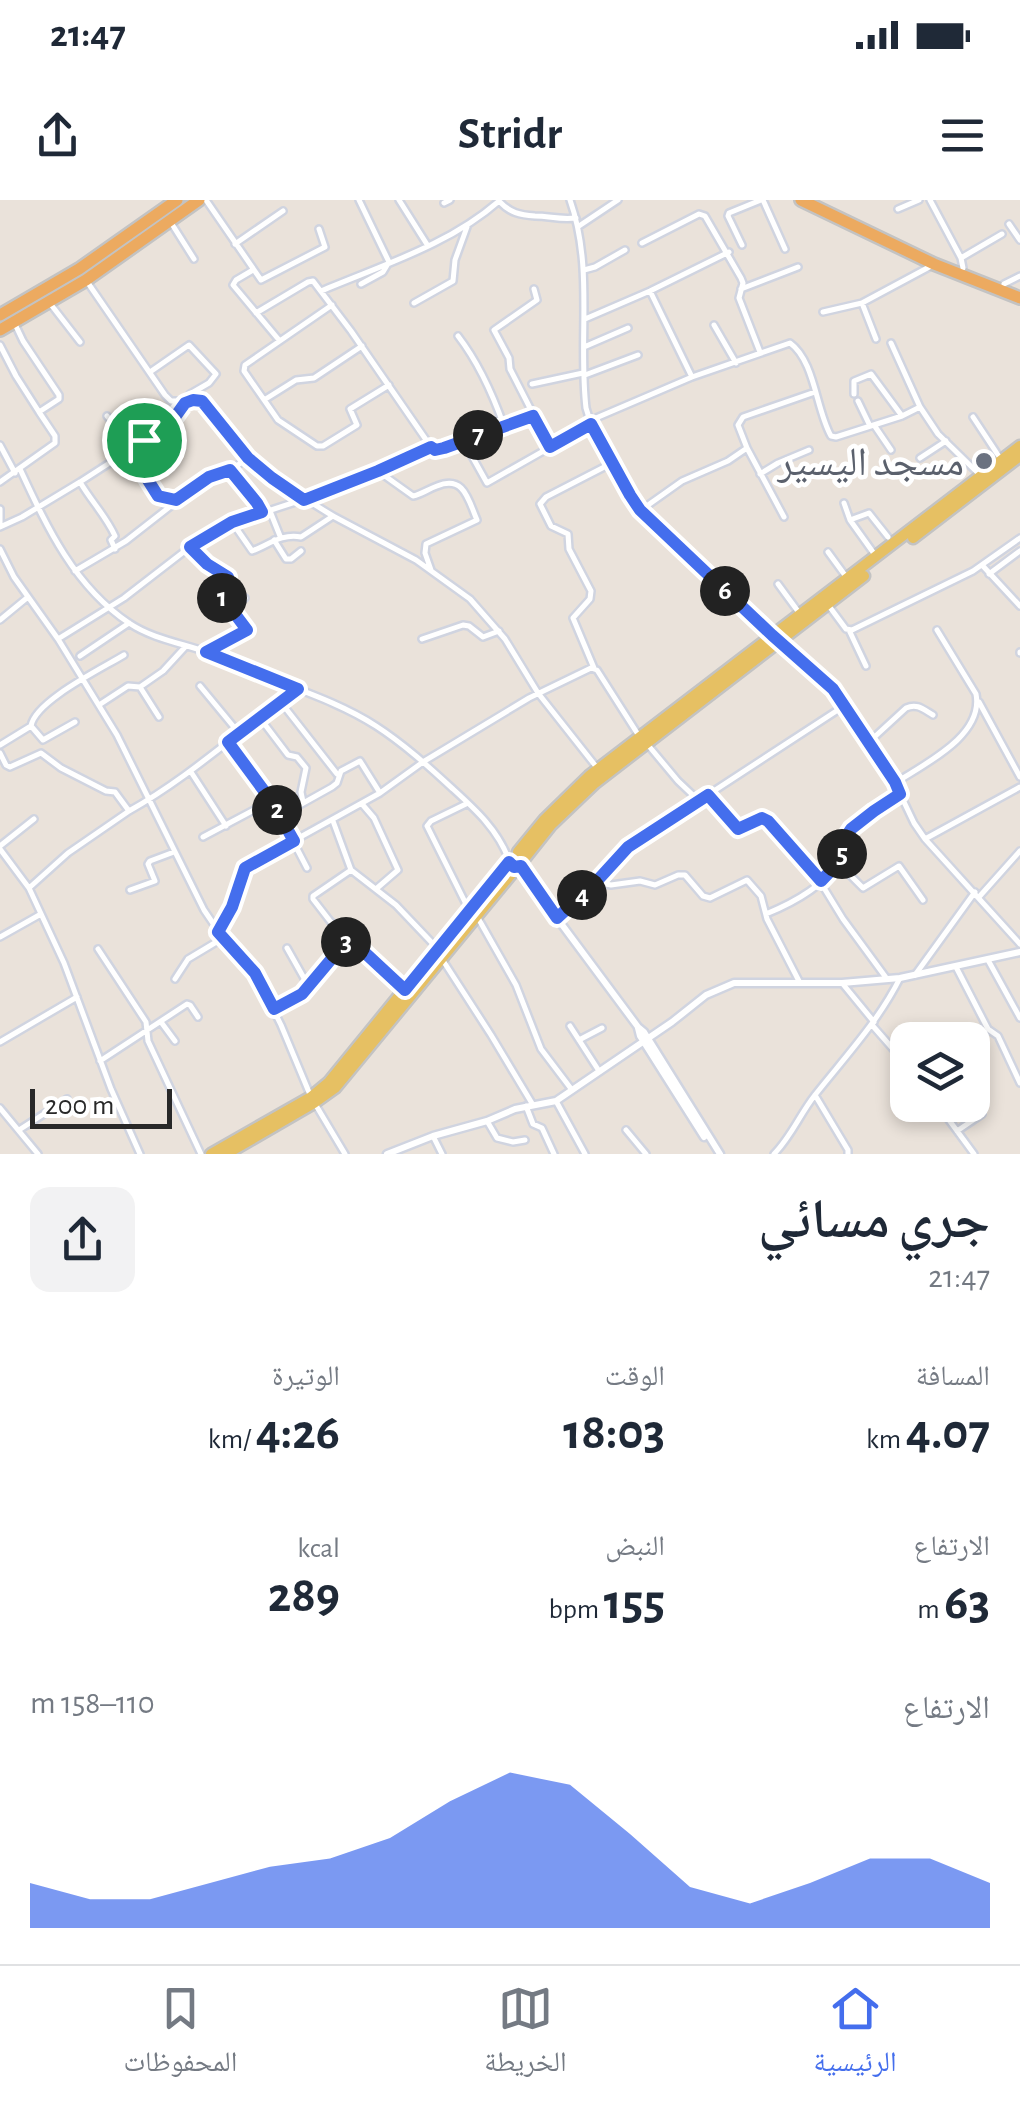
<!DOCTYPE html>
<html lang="ar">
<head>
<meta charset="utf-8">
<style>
	body { margin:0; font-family:"Alegreya Sans","Noto Naskh Arabic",sans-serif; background:#f2f2f3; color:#1f2937; direction:rtl; height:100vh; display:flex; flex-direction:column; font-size:38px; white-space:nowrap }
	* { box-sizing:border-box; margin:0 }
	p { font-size:32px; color:#747a83 }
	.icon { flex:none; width:55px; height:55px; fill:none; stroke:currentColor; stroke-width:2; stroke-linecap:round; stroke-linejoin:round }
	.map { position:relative; height:954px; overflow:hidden; direction:ltr }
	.panel { display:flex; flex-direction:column; background:#fff; flex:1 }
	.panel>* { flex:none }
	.controls { position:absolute; left:890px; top:822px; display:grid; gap:20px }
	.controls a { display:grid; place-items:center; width:100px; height:100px; border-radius:20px; background:#fff; box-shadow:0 5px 15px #0003; font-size:50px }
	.scale { position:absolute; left:30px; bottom:25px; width:142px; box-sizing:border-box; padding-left:10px; border:5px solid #282828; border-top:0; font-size:28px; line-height:35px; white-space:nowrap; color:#282828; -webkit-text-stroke:8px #fff; paint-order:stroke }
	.pin { position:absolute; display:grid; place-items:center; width:85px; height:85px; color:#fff; margin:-42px; border:5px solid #fff; border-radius:50%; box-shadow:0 2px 10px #0007 }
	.km { position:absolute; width:50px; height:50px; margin:-25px; border-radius:50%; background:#222; color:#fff; font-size:28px; line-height:50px; text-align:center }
	.round { display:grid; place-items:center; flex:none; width:105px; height:105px; border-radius:20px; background:#f2f2f3 }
	.headline { display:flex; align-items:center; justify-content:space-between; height:170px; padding:0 30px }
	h1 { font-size:55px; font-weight:600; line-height:75px }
	.metrics { display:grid; grid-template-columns:repeat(3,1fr); gap:15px; height:170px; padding:10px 30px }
	.metrics div { display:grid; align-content:center }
	.metrics b { font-size:50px; font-weight:600 }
	.metrics small { font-size:28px; font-weight:400 }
	.metrics p { font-size:28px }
	.chart { height:280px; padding:20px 30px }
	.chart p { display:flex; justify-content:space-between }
	.chart svg { width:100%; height:180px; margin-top:10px; fill:#446eed; opacity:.7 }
	.status { display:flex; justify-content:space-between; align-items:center; height:70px; padding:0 50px; background:#fff; direction:ltr }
	.status svg { height:28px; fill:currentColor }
	header { display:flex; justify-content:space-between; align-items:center; height:130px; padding:0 30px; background:#fff; font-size:45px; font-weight:600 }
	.tabs { display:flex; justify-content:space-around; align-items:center; height:140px; border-top:2px solid #e0e1e3; background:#fff; font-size:28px; color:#747a83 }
	.tabs a { display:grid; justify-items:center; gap:5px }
	.tabs .active { color:#446eed }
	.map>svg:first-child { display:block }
</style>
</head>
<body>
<div class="status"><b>21:47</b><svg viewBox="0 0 49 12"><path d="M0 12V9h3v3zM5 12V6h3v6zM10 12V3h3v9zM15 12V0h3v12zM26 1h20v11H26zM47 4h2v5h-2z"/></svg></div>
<header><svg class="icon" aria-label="menu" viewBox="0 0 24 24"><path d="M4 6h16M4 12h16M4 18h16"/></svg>Stridr<svg class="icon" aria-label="share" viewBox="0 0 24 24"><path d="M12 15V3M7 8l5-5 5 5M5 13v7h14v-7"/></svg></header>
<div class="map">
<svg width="1020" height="954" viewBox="0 0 1020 954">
	<rect width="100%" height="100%" fill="#eae2da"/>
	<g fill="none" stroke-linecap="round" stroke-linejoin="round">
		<g stroke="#d0d4e0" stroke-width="10">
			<path id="minor" d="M206,0L261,80L325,47L319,29
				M359,0L389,62L383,72L361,84
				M399,0L428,46
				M570,0C594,68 578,138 586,208L591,224L630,295L641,310L772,435L833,489L895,583L914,623L925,639L1020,744
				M763,0L785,49
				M930,0L961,58L963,68
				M444,3L450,0
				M898,9L919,0
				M170,21L194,59
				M1009,24L1020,40
				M579,26L618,0
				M642,43L699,14L705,16L741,78L743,83L739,98L760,152
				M235,44L283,11
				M742,45L728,16L729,13L761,0
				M961,58L1002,34
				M253,70L236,80L233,85L279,140
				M584,70L595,67L625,50
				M88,83L165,195L171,201H202L241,251L273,279L333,316L416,360L470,399L505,439L538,493L598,569
				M1004,84L1020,76
				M534,89L537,100L494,130L509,158L510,169L550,247
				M741,89L798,67
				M321,91C382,65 449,45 499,1C510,13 520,15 535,16C550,16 559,20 576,18
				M650,91L692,177
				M49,102L80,142
				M414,103L453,81L455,60L467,27
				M862,103L876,139
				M332,105L245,165L244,171L278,220L317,246H323L357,225L350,209L389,185
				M823,112L862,103L931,66
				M256,113L308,82L313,81L351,131L431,247
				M585,119L650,91L729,52
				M714,125L736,163
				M458,136C478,162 493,195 504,226
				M891,143L920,207
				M0,145L16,176L39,212L59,199V195L23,141L14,122
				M584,147L628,128
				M585,175L638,155
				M532,184L583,173
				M854,194V181L871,174L902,216
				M264,200L296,180L314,178L362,146
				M858,201L870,226
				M107,216L120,231L138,229L143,240
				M973,217L1000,258
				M589,221L692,177L790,143C815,161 816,210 831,236L836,237L902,216L920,207L938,234L981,276
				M874,225L891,250
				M463,240L487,283L591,224
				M0,245L15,273
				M747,248L784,317
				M129,250L156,293L163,298L176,300
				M920,258L946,241
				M20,269C47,327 74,386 129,423C154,440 187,444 215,455C231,462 247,470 264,476C302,491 342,504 376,526C404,544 429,567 453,589C476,610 498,630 509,660
				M230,271L257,303L262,312
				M378,271L413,296C422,294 428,289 437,286C464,275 468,299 477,320L426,344L425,353L431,370
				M144,273L181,249L170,224
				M760,274L778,263L809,250
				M0,282L55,243V236L39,212
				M80,282C91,301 106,316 115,336L111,340L115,349
				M844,303L850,320
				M0,309V326
				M641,310L682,281L728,261L747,248L738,225L743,217L815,192
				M270,311L280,336
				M232,322L252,351C268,345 282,333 301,337L333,316
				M0,327L22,317L80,282L170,224L190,194L209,183L216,174L189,145L150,172
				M274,340L286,359H291L301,351
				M190,347L207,364L228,378L214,405
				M0,349L14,377L58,439L117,535L204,710L223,738L255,773L281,825L311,897L345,954
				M828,352L847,378
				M875,355L850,320L869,313L888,337
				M982,365L1020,406
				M75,371L126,341L204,280L230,271L247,258
				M989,374L1020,351
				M778,384L800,414
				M829,406L846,429L852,430L973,371L1020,338
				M230,409L245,398
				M0,420L28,397
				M849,430L866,466
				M58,439L124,398L190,347L228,324L317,295L387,267L431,247L435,250L443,248L533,216
				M422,439L463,425L469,426L483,437L499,431
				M206,452L247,430L220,395
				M1020,453V452
				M80,456L129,423
				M594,468L573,418L590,399L591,391L569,349L568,334L551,326L540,304L546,297L612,263
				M200,486L238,532
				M140,487L159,517
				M280,501L337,574
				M979,502L1020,577
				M99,505L128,486L140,487L163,471L186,446
				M260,518L288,555L297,557L306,568L301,592L303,602
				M75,522L43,540L31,526C35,501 101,469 124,455
				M228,542L280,616L307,668
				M869,542L906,508C917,503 923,509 933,515
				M0,545L31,526
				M648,545L678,581L697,599
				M0,553L6,565L10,567L41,553L61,568L106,591L115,592L129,611C190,577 241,529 298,489
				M191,572L226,626
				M895,583C924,564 984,536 976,494L937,430
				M709,596L739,629L758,619L768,621L813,670L843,719L887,779
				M468,603L431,621L427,626L469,710
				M362,604L374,618L398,670L376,689
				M280,616L332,587L337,583L341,571L360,561L380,593L423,562L529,498L591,468L597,470L639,536
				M333,621L351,670L396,705L436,747
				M203,637L271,601
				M925,639L1020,587
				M0,646L34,619
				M0,649L29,688L64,763L111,889L140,954
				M841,661L847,672L863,688L899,666L923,700
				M351,670L313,696V699L330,721L403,788
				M596,682L611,685L640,681L655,685L678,675H685L703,696L710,698L747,680L761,696L767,719L800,783
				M29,688L68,653L129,611
				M130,690L155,681L148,664L150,661L174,652
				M979,697L1020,651
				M766,714C793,703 821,688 838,664C843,657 842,649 845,641C850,624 884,601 899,595
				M478,718L516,785L541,849L572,890
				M557,718L596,682L628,647L844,506
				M219,732L232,707L246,667L380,593
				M0,737L41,714
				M287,748L309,787
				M98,749L146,822L148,841L201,954
				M442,759L491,835L533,905
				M988,760L1020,818
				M956,767L988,829L998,836L1020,883
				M915,775L975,692
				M175,779L188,759L223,738
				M842,783L874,822
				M273,809L302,794L349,738
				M161,822L175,841
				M872,825L908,866
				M570,826L599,871
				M579,840L602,828
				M0,842L77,797
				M100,861L187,804L190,805L198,817
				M972,865L975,863
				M815,895L848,950V954
				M556,901L585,954
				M938,905L974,954
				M526,906L533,924L542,928L554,954
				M0,908L38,954
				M487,921L497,938L513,942L525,940
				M19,930L67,899
				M626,930L646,954
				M957,931L982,914
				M433,936L442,954
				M774,954C791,937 800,914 815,895C845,857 878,822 900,778"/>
		</g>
		<g stroke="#d0d4e0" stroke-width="11">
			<path id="tertiary" d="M521,665L531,683L638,827L644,832L720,954
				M638,828L640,836L704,937
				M387,954L433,936L487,921L515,909L556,901L672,822L706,795L734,783H842L900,778L1020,752"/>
		</g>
		<g stroke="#c3c3c3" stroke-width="15">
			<path id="primary" d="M913,338L1020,256
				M518,652L545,619L589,576L1020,246
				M524,659L551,625L595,583L864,376
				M211,954L311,897L329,882L509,661
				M226,954L314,903L335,888L517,667"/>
		</g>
		<g stroke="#c3c3c3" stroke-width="16">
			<path id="trunk" d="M801,0L934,64L1020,98
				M0,115L79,69L177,0
				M0,130L86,80L199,0"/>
		</g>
		<use href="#minor" stroke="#fff" stroke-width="5"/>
		<use href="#tertiary" stroke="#fff" stroke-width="6"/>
		<use href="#primary" stroke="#e6c063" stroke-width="10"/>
		<use href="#trunk" stroke="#ecaa60" stroke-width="11"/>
	</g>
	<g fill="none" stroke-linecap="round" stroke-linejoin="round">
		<g stroke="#fff" stroke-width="20">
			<path id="route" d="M193,200L202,201L248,258L272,278L304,300L378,271L431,247L435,250L444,248L533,216L550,247L591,224L630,295L640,310L772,435L833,489L895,582L900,594L874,611L851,629L845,638L841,660L821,681L768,621L762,618L738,629L708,595L628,647L596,682L557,718L521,666L514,667L509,662L405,790L349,738L302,794L274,809L255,773L218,732L232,707L245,668L294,641L270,599L228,542L298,489L206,452L247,430L220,394L228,377L207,364L190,347L232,322L262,312L257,303L230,270L209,277L176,300L158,296L129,250L170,224L185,203Z"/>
		</g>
		<use href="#route" stroke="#446eed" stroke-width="12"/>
	</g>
	<circle fill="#6b7280" stroke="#fff" stroke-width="4" cx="984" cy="261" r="10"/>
	<g text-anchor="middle" stroke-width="9" stroke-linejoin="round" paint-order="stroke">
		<g font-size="40" fill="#5b616d" stroke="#fff" text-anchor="end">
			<text x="964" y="275">مسجد اليسير</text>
		</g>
	</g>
</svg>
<div class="controls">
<a><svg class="icon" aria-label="layers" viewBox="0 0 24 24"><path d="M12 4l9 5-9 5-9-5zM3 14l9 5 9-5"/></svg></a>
</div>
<div class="scale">200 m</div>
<div class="pin" style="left:144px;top:240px;background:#1e9e55"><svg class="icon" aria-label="arrive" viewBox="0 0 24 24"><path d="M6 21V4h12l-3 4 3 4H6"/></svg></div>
<b class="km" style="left:222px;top:398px">1</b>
<b class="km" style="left:277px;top:610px">2</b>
<b class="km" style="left:346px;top:742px">3</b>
<b class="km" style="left:582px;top:695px">4</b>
<b class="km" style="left:842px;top:654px">5</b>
<b class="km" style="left:725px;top:391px">6</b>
<b class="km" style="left:478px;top:235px">7</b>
</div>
<section class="panel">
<div class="headline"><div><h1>جري مسائي</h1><p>21:47</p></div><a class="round"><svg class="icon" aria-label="share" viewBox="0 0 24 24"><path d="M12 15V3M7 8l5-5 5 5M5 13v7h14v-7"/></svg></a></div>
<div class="metrics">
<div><p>المسافة</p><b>4.07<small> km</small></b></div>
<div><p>الوقت</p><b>18:03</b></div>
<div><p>الوتيرة</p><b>4:26<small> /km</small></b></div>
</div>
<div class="metrics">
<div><p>الارتفاع</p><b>63<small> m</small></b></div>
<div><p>النبض</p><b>155<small> bpm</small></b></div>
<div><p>kcal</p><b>289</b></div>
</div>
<div class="chart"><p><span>الارتفاع</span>110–158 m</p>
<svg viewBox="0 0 160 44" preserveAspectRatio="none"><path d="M0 44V33L10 37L20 37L30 33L40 29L50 27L60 22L70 13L80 6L90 9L100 21L110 34L120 38L130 33L140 27L150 27L160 33V44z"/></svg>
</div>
</section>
<nav class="tabs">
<a class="active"><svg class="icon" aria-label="home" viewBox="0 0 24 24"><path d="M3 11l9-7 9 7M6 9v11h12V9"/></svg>الرئيسية</a>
<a><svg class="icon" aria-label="map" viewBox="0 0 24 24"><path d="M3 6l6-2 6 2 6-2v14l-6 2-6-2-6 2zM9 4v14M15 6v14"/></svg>الخريطة</a>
<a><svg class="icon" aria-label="saved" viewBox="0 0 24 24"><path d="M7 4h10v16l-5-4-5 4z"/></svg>المحفوظات</a>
</nav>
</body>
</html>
